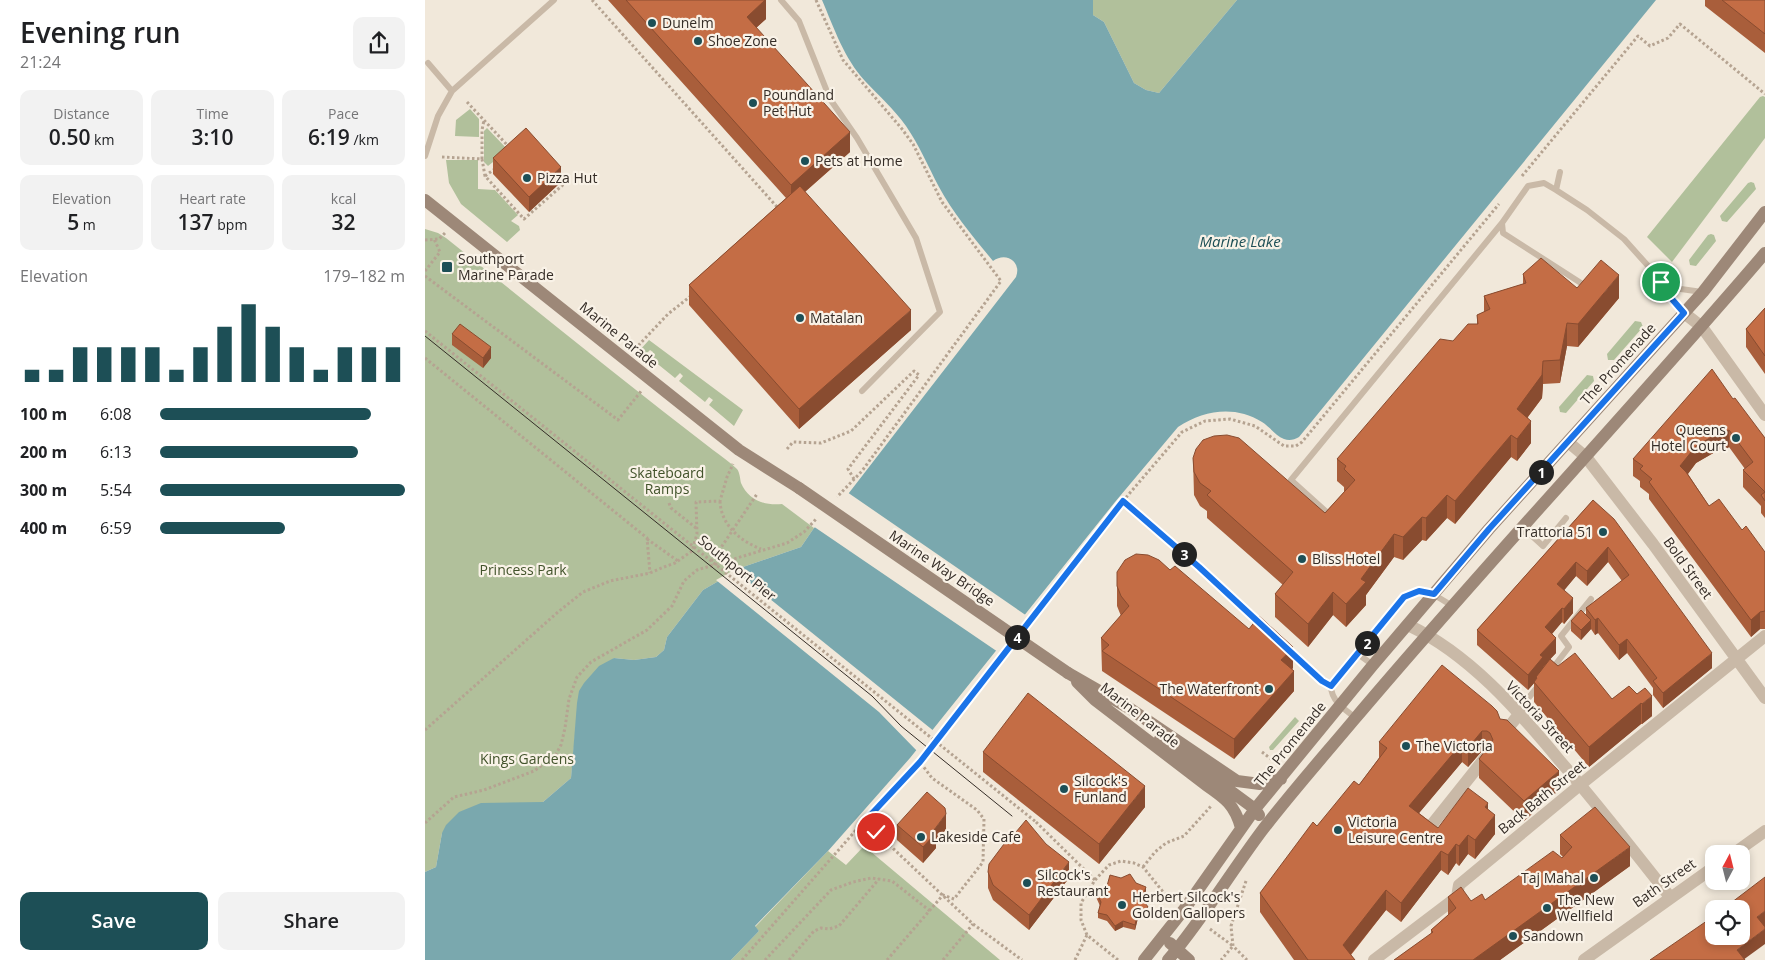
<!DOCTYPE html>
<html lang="en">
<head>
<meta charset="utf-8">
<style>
	body { margin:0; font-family:"Open Sans",sans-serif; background:#f2f2f2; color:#202124; height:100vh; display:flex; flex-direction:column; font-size:19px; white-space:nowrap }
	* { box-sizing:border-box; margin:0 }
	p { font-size:16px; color:#757577 }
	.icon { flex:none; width:28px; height:28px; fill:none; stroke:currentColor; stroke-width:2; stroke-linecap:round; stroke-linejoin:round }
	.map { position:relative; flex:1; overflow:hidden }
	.drawer { display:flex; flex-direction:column; background:#fff; width:425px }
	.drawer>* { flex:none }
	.needle { width:32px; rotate:7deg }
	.fabs { position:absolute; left:1280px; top:845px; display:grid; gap:10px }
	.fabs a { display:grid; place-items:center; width:45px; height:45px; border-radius:10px; background:#fff; box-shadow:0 2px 8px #0003; font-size:25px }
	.pin { position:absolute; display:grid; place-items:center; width:42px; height:42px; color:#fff; margin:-21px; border:2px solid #fff; border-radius:50%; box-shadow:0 1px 5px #0007 }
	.km { position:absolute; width:25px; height:25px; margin:-12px; border-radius:50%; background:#222; color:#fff; font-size:14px; line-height:25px; text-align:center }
	.round { display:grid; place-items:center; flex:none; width:52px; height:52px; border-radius:10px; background:#f2f2f2 }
	.summary { display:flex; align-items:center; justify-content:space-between; height:85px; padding:0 20px }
	h1 { font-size:28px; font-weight:600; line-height:38px }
	.metrics { display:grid; grid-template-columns:repeat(3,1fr); gap:8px; height:85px; padding:5px 20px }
	.metrics div { display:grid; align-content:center; border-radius:10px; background:#f2f2f2; text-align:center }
	.metrics b { font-size:21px; font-weight:600 }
	.metrics small { font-size:14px; font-weight:400 }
	.metrics p { font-size:14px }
	.chart { height:140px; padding:10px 20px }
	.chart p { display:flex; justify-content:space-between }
	.chart svg { width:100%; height:90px; margin-top:5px; stroke:#1d4f56; stroke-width:6 }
	.action { display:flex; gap:10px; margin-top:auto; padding:10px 20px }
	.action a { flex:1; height:58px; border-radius:10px; background:#1d4f56; color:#fff; font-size:20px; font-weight:600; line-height:58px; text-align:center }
	.action a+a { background:#f2f2f2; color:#202124 }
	ul { padding:0 20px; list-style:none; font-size:16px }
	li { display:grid; grid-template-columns:80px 60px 1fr; align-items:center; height:38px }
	li i { height:12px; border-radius:6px; background:#1d4f56 }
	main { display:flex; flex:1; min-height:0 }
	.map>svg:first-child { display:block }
</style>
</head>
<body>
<main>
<section class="drawer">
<div class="summary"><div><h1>Evening run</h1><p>21:24</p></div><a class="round"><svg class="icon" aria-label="share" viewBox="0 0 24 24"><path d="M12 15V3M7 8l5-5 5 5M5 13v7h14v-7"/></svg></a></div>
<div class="metrics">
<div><p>Distance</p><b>0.50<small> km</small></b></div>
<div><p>Time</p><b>3:10</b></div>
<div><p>Pace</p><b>6:19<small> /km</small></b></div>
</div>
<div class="metrics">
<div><p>Elevation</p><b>5<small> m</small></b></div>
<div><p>Heart rate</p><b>137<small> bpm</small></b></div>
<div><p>kcal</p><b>32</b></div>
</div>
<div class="chart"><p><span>Elevation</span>179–182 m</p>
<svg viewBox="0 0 160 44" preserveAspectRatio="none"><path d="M5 44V38M15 44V38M25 44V27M35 44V27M45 44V27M55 44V27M65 44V38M75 44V27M85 44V17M95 44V6M105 44V17M115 44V27M125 44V38M135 44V27M145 44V27M155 44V27"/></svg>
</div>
<ul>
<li><b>100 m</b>6:08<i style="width:86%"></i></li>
<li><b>200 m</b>6:13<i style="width:81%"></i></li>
<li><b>300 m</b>5:54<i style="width:100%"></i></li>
<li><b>400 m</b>6:59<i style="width:51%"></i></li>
</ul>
<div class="action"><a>Save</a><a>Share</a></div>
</section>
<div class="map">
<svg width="1340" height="960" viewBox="0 0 1340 960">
	<rect width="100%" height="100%" fill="#f1e8da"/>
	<path fill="#b1c09b" d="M668,0H812L734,93L721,90L709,83L679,22L668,15Z
		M1338,96L1340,97V138L1247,262L1222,237L1335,97Z
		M45,109L54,119V137L30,136L31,120Z
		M62,128L83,150L63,166L59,162V131Z
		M21,160H53V189L70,190L93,215L86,221L94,226L95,230L82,242L36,204L24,183Z
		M1326,182L1329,183L1331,189L1302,222L1297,221L1295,216L1323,183Z
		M0,229L13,233L21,238C110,309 198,381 288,450C296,456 305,462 312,469C315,473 315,479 316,483C323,500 340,506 357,504L389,528L376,547L318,567L278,590L242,637L239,650L231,657L209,660L189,658L151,725L146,778L118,802L17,833L11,867L0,872Z
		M1286,234L1289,235L1291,241L1271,266L1265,265L1264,260L1283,235Z
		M1210,321L1216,322L1218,327L1189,360H1183L1182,354Z
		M224,340L318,410L309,426L284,405L288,400L284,397L280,402L254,381L258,376L255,373L250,378L224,357L228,352L225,350L219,356L214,351Z
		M1162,375L1168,376L1169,381L1141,413L1135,412L1134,407Z
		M870,717L874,721L848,750H845L844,747Z
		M439,846L575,960H306L334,931L330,927L403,851L421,865Z"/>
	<path fill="#7aa8ae" d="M397,0H668V15L679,22L709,83L721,90L734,93L812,0H1231L874,437C869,440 864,441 859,439C851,436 845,427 837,422C810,405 779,410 753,427L690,502L485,758L403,851L330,926L334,931L306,960H0V872L11,867L17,833L21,825L34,812L56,803L118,802L146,778L152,703L154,691L159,683L174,666L189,658L209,660L231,657L239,650L242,637L278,590L318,567L376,547L389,528L410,511L591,277C597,262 581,251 568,261C549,238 528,213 514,187C503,166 494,145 481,126C469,109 454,96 440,81C419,58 409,28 397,0Z"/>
	<path fill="#f1e8da" d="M422,492L602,616L573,652L388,526L408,510Z
		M309,570L510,732L493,752L454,712L291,580Z"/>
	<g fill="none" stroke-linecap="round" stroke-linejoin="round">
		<path stroke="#b5a391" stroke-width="3" stroke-dasharray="2.5 2.5" stroke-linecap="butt" d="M167,0L353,208
			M391,0L418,60L477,129L488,144L517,202L576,281L437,471L412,497
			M42,102L85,148
			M17,157L57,159L60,176L99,219L140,183L134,176
			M57,159V130L59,120
			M60,176L71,168
			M1097,176L1213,36L1225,46L1243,38L1255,24L1340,94
			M0,240L14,239L20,233
			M0,271L15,252L9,239
			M0,276L193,420L217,390
			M210,349L243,314L267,295
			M0,358L222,538L225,573
			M362,449L368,442L396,443L426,431L489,371L494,375L423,469L429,479
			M295,501C296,525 315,541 336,549
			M698,501L774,567L833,621
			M244,503L246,508L271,528
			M222,539L253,561
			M286,561L291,555
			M600,628L698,501L757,432L780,421L805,419L830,426L859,446H871L877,442L1074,204
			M865,651L897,681
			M0,730L133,612L158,592L185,581L225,573L239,567L250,563L267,551L272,534L271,502L295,501L302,477L308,464
			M837,752L850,762
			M439,821L548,924L597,960
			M611,822L670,880
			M0,823L29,797L59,790L109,771L130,756L136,745L140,728L144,699L152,677L166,662L222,630L247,606L259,581L272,570L362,543L379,532L392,518
			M718,867L730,852L741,843L759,836L787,805
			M821,881L806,926L808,946L822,960
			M785,929L808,946L796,960
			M317,960L439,821L495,762
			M340,960L406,890L428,882L446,878L467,881L505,911
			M364,960L389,931L396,928L404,929L414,926L454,879
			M462,960L518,895L529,899L558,862L559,819L552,810L507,778L495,762L583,648
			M518,960L548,924
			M650,960L662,935
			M693,960L662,935L656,920V903L670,880L684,865L696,861L709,863L718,867L747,903"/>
		<path stroke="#c9b9a7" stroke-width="6" d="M356,0L374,21L405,99L432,138L491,238L515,312L437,391
			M3,63L27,91
			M0,156L13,116L27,91L129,0
			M1135,172L1131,190L1162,210L1199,239L1242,287L1246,298L1259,313
			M1131,190L1119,183L1103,186L1077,223L1078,233L1159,285
			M1242,287L1277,292
			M906,516L866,480L1077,223
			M1097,527L1118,546L1141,518
			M933,654L948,665
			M1127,669L1144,647L1136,636L1166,599
			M1093,711L1114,685
			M931,718C920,710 906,701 906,686L979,597C1003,588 1007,593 1027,606"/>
		<path stroke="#c9b9a7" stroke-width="12" d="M1259,313L1277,327L1340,415
			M1143,442L1161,457L1228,544L1340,698
			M983,625C1044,654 1092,709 1135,761C1173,805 1209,851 1245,897
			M1080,732L1095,713
			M1005,827L1060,758
			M1308,854L1340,831
			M949,960L1032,897L1034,885L1155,785L1340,636
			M1159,960L1289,867"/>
		<path stroke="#9d8878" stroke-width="12" d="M0,200L314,450L374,488
			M643,673L704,708L812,781L835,784L856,779
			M652,682L670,700L781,785C800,798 810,805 816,828
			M735,739L830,809L834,815
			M745,943L764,960
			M719,960L761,907L830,809L948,665L1064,529L1278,292L1340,212
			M743,960C777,920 804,875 836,832C865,794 897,758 928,721C1062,562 1205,411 1340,253"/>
		<path stroke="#352d27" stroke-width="1" d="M0,336L447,696L476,726L587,816"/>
		<path stroke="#b5a391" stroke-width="3" stroke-dasharray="2.5 2.5" stroke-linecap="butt" d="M0,331L611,822
			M291,555L332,494"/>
		<path stroke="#9d8878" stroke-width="12" d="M374,488L643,673"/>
	</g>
	<path fill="#a95e3b" d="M183,0H341V19L331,28L425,152L380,192L486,330L374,429L264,305V285L361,198Z
		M1280,0H1340V53L1280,6Z
		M68,158L136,182L104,212L68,174Z
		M1098,274L1194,298L1153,347L1142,346L1135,383L1118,384L1117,398L1103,417L1106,443L1092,461L1086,457L1030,524L1022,518L1001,541L997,540L978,560L969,557L941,595V605L921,627L908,615L883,647L850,617V594L858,585L782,518V511L775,506L769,495L768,458L900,513L919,492V487L912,481V459L1028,341L1052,324V315L1059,312V296L1098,284Z
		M1340,308V374L1321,347V329Z
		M27,334L66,358L58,368L27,345Z
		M1308,399L1340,438V518L1336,513V506L1318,487V470L1320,469L1304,447L1298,451L1297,448L1271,463L1263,474L1284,506L1317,530L1340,552V629H1335L1326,637L1224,499V494L1215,487V481L1208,476V459Z
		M1168,500L1287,668L1238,708L1228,695V688L1202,653L1194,660L1173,633L1170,635L1166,629L1156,640L1146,631V621L1161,615V608L1197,581L1183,562L1162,586L1151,576L1139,590L1148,613L1139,624L1137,622L1127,634L1131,653L1125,659L1133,666L1187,699L1204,686L1227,716L1217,724H1216L1164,767L1109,702V683L1103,690L1052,645V630Z
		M745,570L868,668L867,669L869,691L809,759L677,671L676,638L696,616L692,606V572Z
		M1075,719L1134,790L1099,821L1054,778V759L1061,750L1057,751L1043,767L1037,762L994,813L1013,828L1063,810L1070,834L1050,859L1043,854L1034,866L1031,863L1023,875L1016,870L976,922L961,910L926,955L930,960H869L835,912V893L892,826L934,785L954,758V742Z
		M558,752L720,807L674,864L558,772Z
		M472,825L521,829L511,843V848L498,863L472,840Z
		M1135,835L1205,866L1075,960H969L1006,934V930L1023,915V897L1046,901L1060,900L1137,858L1138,857L1135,854Z
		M586,838L644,878L604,930L568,900L563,888V872Z
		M711,883L721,892L719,899L723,913L713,918L710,930L698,927L690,931L682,921L673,918V913L675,906L671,897V892Z"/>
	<path fill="#894c30" d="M340,0H341V19L322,36V17Z
		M425,132V152L366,204V185Z
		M136,167V182L104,212V197Z
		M1194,275V298L1153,347V324Z
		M486,310V330L374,429V409Z
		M1142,323V346L1135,383V360Z
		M66,347V358L58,368V358Z
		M1118,361V384L1117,398L1092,431V409Z
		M1106,421V443L1092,461V439Z
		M1304,430V447L1298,451V433Z
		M1297,431V448L1271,463L1255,484V466L1271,446Z
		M1086,435V457L1030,524V501Z
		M1022,495V518L1001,541V518Z
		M997,517V540L978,560V537Z
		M969,534V557L941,595V605L921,627V604L936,579Z
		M1183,547V562L1162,586V571Z
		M1151,562V576L1132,599V584Z
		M908,592V615L883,647V624Z
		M1148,598V613L1139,624V609Z
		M1137,608V622L1120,642V627Z
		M1335,612V629L1326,637V620Z
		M1173,618V633L1170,635V620Z
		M1166,620V629L1156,640V630Z
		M1131,638V653L1118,667V672L1111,677V681L1103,690V675L1115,655Z
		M1202,639V653L1194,660V645Z
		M868,647V668L856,681V660Z
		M1287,653V668L1238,708V693Z
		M869,671V691L809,759V739Z
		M1227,696V716L1217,724V704Z
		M1216,703V724L1164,767V747Z
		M1057,731V751L1043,767V748Z
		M1037,743V762L984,825V806Z
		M1134,771V790L1099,821V801Z
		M720,786V807L674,864V844Z
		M1063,803V822L1060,807Z
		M521,814V829L511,843V848L498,863V847L509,830Z
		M1070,815V834L1050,859V840Z
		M1043,835V854L1034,866V846Z
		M1031,844V863L1023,875V855Z
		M1205,847V866L1075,960H1048Z
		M1016,851V870L976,922V903Z
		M644,862V878L604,930V915Z
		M721,887V892L717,903V898Z
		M961,890V910L921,960L918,945Z
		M723,907V913L713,918L710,930V925L713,912Z
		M1340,911V926L1332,931V917Z
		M698,921V927L690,931V926Z
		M1340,929V944L1318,960L1312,950Z"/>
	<path fill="#c46d45" stroke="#894c30" d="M201,0H340L322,17L425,132L366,185Z
		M1297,0H1340V34Z
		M101,128L136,167L104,197L68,158Z
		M375,186L486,310L374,409L264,285Z
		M1116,258L1152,288L1176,260L1194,275L1153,324L1142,323L1135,360L1118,361L1117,375L1092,409L1106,421L1092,439L1086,435L1030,501L1022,495L1001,518L997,517L978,537L969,534L936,579L941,582L921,604L908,592L883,624L850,594L868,572L782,495L786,491L775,483L769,472L768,458L771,449L778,440L789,436L802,435L814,438L900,513L930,480L919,469L921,466L912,459L1015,339L1028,341L1043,324H1053L1052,315L1065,309L1059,296L1101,283L1098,274Z
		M1340,308V356L1321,329Z
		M35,324L66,347L58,358L27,334Z
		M1287,369L1308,399L1310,398L1340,438V492L1318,470L1328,462L1304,430L1298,433L1297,431L1271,446L1255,466L1261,472L1284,506L1294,499L1317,530L1321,526L1340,552V611L1335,612L1326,620L1224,482L1227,479L1215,469L1218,466L1208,459Z
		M1340,492V501L1336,495Z
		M1168,500L1189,519L1287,653L1238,693L1228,681L1232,678L1202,639L1194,645L1173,618L1170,620L1161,608L1204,575L1183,547L1162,571L1151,562L1132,584L1148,598L1139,609L1137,608L1120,627L1131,638L1115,655L1118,657L1103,675L1052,630Z
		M711,554L723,555L734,560L745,570L750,566L824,629L834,616L868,647L856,660L869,671L809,739L677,651L684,645L676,638L704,606L696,596L692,586V572L700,560Z
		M1156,610L1166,620L1156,630L1146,621Z
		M1150,653L1187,699L1204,686L1212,694L1220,688L1227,696L1217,704L1216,703L1164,747L1109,682L1112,678L1111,677L1125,659L1133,666Z
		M1017,665L1067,706L1072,711L1075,719L1082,720L1134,771L1099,801L1054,759L1068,740L1065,733L1062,731H1057L1043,748L1037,743L984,806L1013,828L1043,788L1063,803L1060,807L1070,815L1050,840L1043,835L1034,846L1031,844L1023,855L1016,851L976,903L961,890L918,945L930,960H883L835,893L888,822L892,826L929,781L934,785L962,748L954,742Z
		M603,693L720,786L674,844L558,752Z
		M502,792L520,808L521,814L509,830L511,833L498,847L472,825Z
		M1170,807L1205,847L1048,960H969L1008,932L1006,930L1031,908L1023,897L1036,887L1046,901L1057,894L1060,900L1128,851L1137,858L1147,847L1135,835Z
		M601,820L621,844L644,862L604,915L568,885L563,872L564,864L585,836L586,838Z
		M705,874L711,883L721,887L717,898L723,907L713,912L710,925L698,921L690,926L682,915L673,913L676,902L671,892L682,886L685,875L696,878Z
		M1340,877V911L1332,917L1340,927V929L1312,950L1320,960H1225L1289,916V936H1316V909H1298Z"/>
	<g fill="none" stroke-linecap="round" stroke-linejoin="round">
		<g stroke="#fff" stroke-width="10">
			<path id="route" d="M451,832L439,822L495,762L698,501L774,567L897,681L906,686L979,597L994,591L1009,594L1064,529L1259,313L1246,298L1242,287L1236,282"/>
		</g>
		<use href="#route" stroke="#1a73e8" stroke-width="6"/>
	</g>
	<g fill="#1d4f56" stroke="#f9f2e7" stroke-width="2">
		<circle cx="227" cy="23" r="5"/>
		<circle cx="273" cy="41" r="5"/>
		<circle cx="328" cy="103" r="5"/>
		<circle cx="380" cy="161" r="5"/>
		<circle cx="102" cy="178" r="5"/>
		<rect x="16" y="261" width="12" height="12" rx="2.5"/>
		<circle cx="375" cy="318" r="5"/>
		<circle cx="1311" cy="438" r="5"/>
		<circle cx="1178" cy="532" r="5"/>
		<circle cx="877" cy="559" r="5"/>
		<circle cx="844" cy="689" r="5"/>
		<circle cx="981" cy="746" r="5"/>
		<circle cx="639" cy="789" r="5"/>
		<circle cx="913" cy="830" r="5"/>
		<circle cx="496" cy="837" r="5"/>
		<circle cx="1169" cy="878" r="5"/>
		<circle cx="602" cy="883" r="5"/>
		<circle cx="697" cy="905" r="5"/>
		<circle cx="1122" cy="908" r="5"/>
		<circle cx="1088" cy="936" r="5"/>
	</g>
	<g text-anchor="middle" stroke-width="4.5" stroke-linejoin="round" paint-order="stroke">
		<g font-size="14" fill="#352d27" stroke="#f9f2e7" text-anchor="start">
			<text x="237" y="28">Dunelm</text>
			<text x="283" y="46">Shoe Zone</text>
			<text x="338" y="100">Poundland<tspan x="338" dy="16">Pet Hut</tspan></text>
			<text x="390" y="166">Pets at Home</text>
			<text x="112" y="183">Pizza Hut</text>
			<text x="33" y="264">Southport<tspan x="33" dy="16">Marine Parade</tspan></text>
			<text x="385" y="323">Matalan</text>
			<text x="1301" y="435" text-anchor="end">Queens<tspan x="1301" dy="16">Hotel Court</tspan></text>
			<text x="1168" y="537" text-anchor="end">Trattoria 51</text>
			<text x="887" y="564">Bliss Hotel</text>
			<text x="834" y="694" text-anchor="end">The Waterfront</text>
			<text x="991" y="751">The Victoria</text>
			<text x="649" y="786">Silcock's<tspan x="649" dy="16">Funland</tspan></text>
			<text x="923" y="827">Victoria<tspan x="923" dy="16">Leisure Centre</tspan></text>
			<text x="506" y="842">Lakeside Cafe</text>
			<text x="612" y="880">Silcock's<tspan x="612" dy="16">Restaurant</tspan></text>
			<text x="1159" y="883" text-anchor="end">Taj Mahal</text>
			<text x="707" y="902">Herbert Silcock's<tspan x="707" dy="16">Golden Gallopers</tspan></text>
			<text x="1132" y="905">The New<tspan x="1132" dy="16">Wellfield</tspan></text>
			<text x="1098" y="941">Sandown</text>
		</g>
		<g font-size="14" fill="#352d27" stroke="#f9f2e7">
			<text transform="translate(194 335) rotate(39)" y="5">Marine Parade</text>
			<text transform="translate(1193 364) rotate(-48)" y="5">The Promenade</text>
			<text transform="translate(312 568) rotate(39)" y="5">Southport Pier</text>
			<text transform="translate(517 568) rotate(34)" y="5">Marine Way Bridge</text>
			<text transform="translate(1263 568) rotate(54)" y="5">Bold Street</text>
			<text transform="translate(715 715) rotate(38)" y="5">Marine Parade</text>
			<text transform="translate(1115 717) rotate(47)" y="5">Victoria Street</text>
			<text transform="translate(865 744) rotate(-51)" y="5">The Promenade</text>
			<text transform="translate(1117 797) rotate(-39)" y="5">Back Bath Street</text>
			<text transform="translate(1239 883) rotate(-35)" y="5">Bath Street</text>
		</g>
		<g font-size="14" fill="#42532b" stroke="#f9f2e7">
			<text x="242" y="478">Skateboard<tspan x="242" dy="16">Ramps</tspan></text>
			<text x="98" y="575">Princess Park</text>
			<text x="102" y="764">Kings Gardens</text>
		</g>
		<g font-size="15" font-style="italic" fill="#1d4f56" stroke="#f9f2e7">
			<text x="815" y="247">Marine Lake</text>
		</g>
	</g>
</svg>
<div class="fabs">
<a><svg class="needle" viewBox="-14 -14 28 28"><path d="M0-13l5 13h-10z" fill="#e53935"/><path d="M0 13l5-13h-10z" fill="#757577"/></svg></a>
<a><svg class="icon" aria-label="locate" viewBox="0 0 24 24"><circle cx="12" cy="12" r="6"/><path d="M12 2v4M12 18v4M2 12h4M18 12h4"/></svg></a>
</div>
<div class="pin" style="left:1236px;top:282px;background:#1e9e55"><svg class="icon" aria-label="arrive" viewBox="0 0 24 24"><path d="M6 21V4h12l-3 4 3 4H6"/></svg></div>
<div class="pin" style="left:451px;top:832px;background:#d93025"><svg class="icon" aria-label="check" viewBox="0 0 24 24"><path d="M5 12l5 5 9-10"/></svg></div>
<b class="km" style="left:1116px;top:472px">1</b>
<b class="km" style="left:942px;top:643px">2</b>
<b class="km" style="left:759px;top:554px">3</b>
<b class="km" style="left:592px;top:637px">4</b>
</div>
</main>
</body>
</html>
